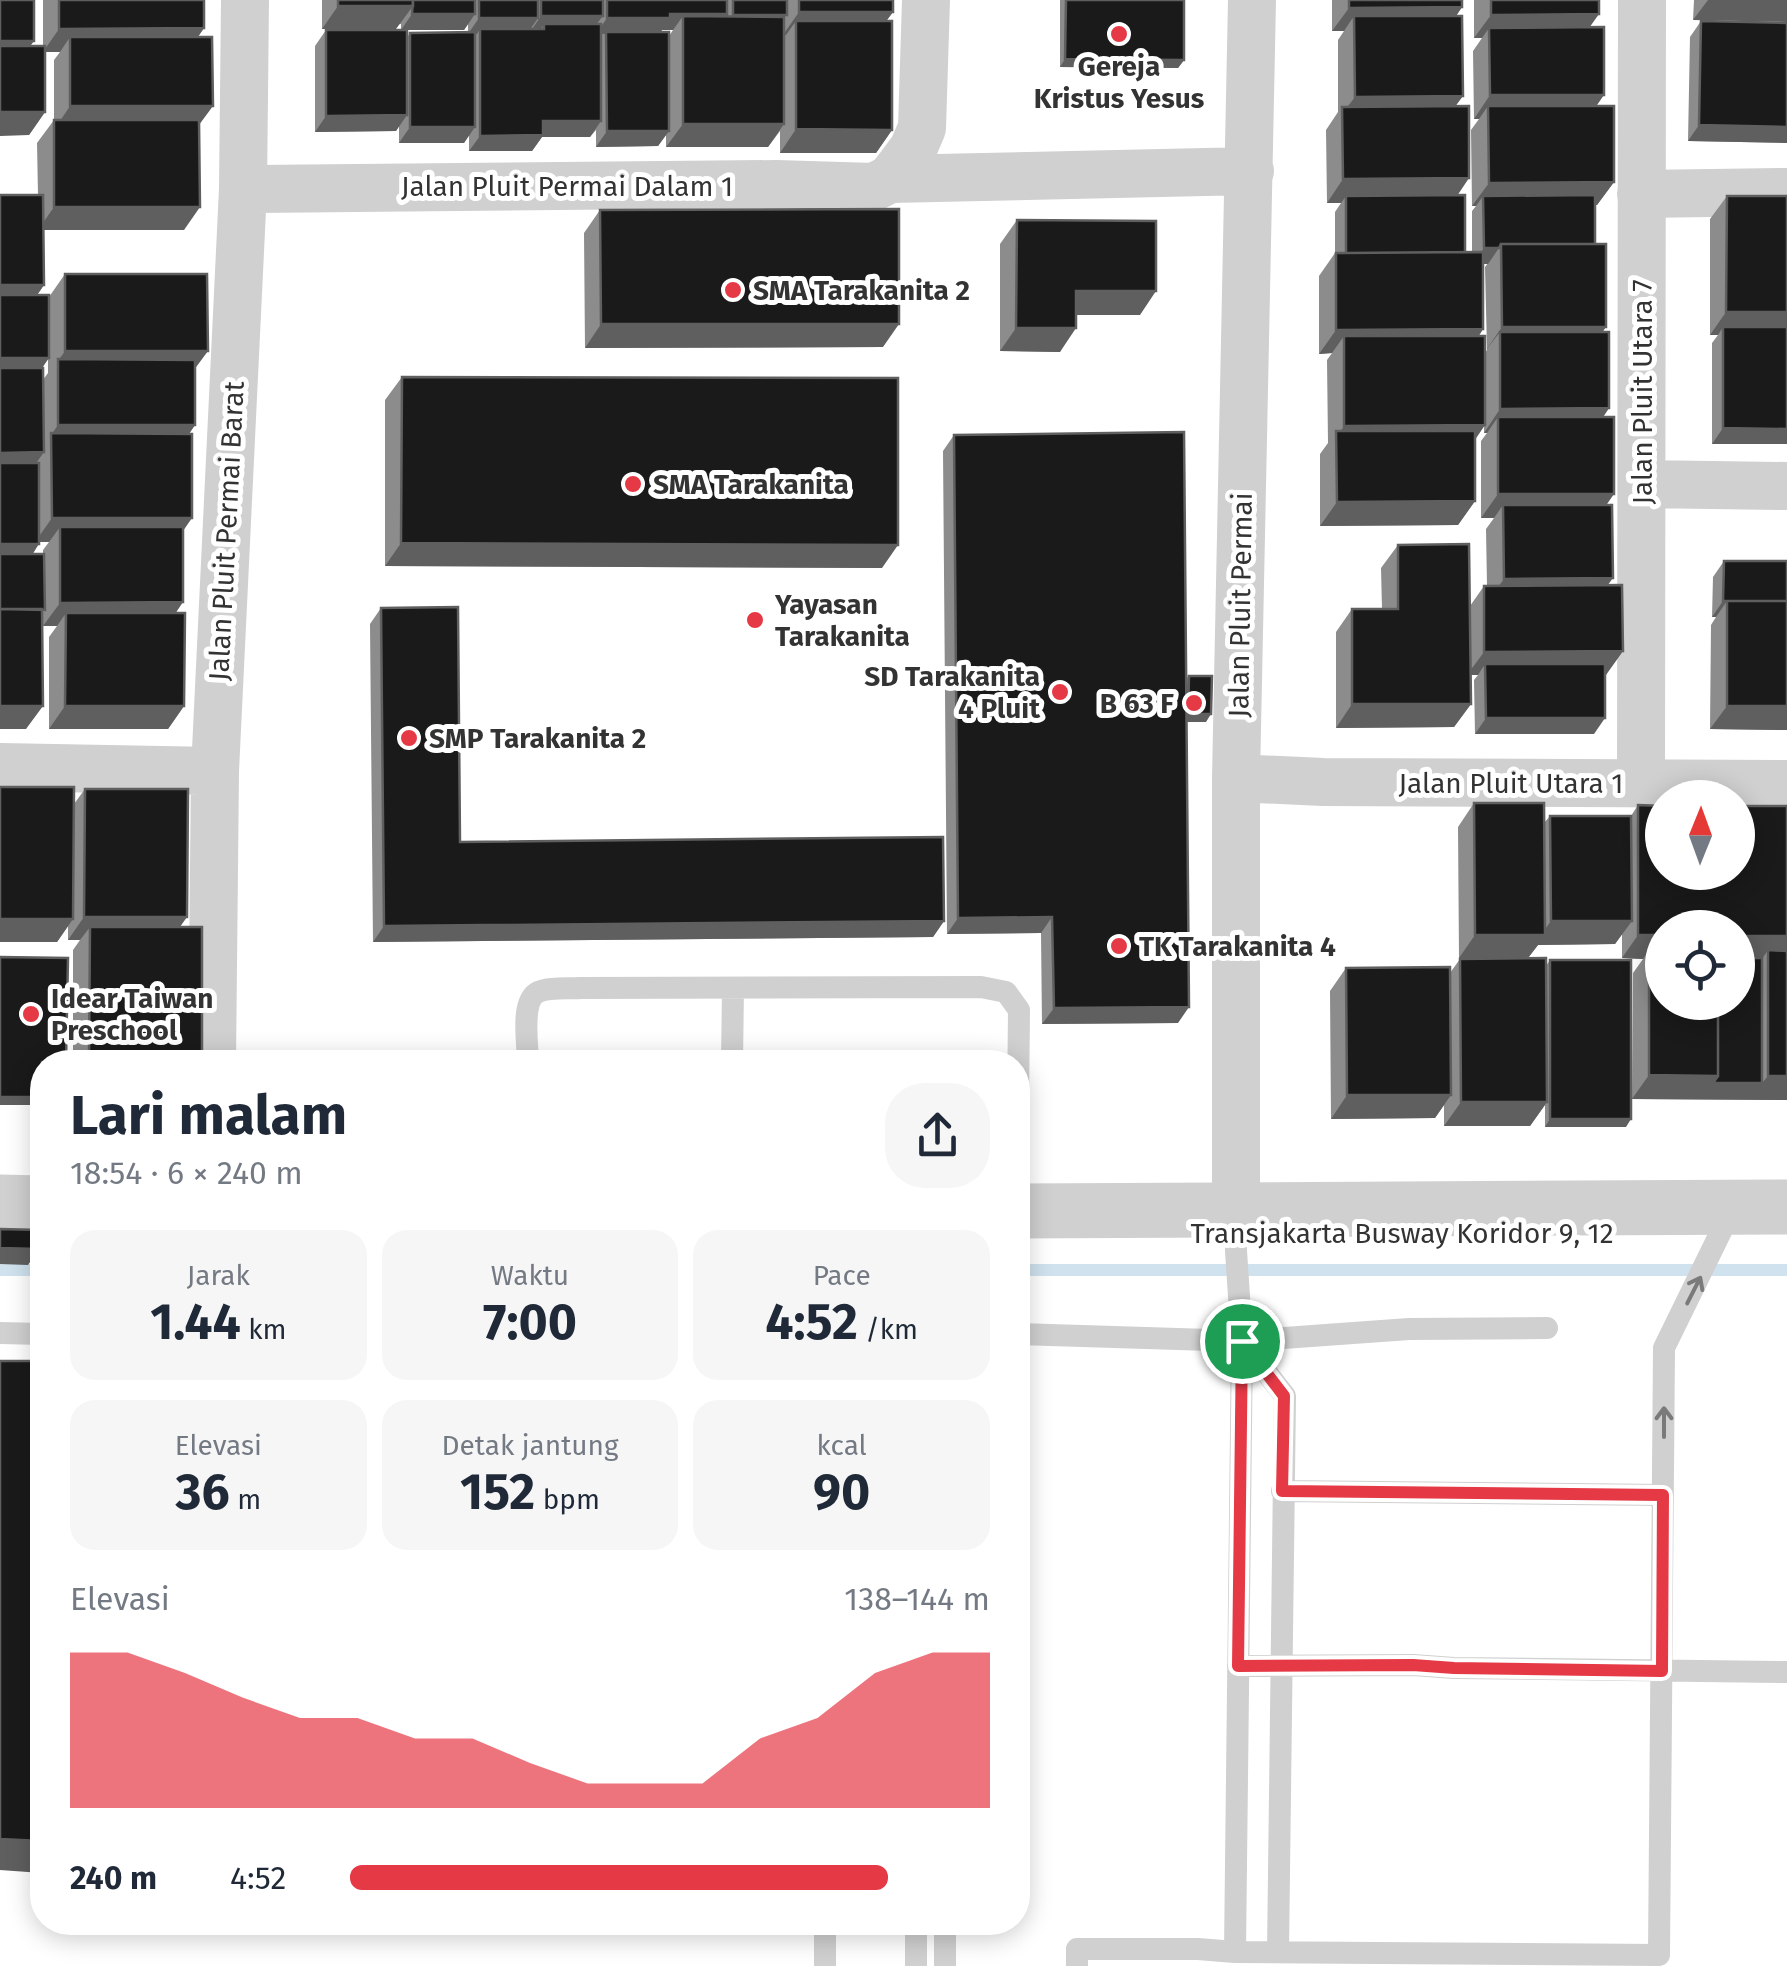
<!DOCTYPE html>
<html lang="id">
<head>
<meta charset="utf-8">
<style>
	body { margin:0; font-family:"Fira Sans",sans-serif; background:#f6f6f7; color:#1f2937; height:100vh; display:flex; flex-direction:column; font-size:38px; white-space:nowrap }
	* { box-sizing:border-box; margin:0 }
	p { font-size:32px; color:#747a83 }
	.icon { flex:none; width:55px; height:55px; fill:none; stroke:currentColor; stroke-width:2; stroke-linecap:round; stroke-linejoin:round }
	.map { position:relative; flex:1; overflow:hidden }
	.drawer { position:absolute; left:30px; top:1050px; width:1000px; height:885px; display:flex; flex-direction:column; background:#fff; border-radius:40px; box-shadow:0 5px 25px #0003 }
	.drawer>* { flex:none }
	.needle { width:65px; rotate:1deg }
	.buttons { position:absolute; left:1645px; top:780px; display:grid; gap:20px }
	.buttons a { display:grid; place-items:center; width:110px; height:110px; border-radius:50%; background:#fff; box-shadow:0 5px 25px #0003; font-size:50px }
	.pin { position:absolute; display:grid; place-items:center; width:85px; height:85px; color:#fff; margin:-42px; border:5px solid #fff; border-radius:50%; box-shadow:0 2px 10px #0007 }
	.round { display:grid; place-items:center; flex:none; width:105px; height:105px; border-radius:40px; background:#f6f6f7 }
	.summary { display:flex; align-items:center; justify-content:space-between; height:170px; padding:0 40px }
	h1 { font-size:55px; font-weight:700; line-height:75px }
	.stats { display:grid; grid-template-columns:repeat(3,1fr); gap:15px; height:170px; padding:10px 40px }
	.stats div { display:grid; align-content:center; border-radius:25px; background:#f6f6f7; text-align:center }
	.stats b { font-size:50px; font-weight:700 }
	.stats small { font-size:28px; font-weight:400 }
	.stats p { font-size:28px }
	.chart { height:280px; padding:20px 40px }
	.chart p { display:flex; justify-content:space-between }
	.chart svg { width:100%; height:180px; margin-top:10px; fill:#e63946; opacity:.7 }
	ul { padding:0 40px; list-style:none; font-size:32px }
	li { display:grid; grid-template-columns:160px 120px 1fr; align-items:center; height:75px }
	li i { height:25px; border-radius:12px; background:#e63946 }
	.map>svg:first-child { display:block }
</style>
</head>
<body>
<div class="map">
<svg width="1787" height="1966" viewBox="0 0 1787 1966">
	<rect width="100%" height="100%" fill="#fff"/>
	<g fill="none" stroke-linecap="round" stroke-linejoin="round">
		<path stroke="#cfe2ee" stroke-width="12" d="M0,1270H42
			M1018,1270H1787"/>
		<path stroke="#d0d0d0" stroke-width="22" d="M528,1062C528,1045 520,1001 538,992C549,987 568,989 580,988L981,987L1006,992L1019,1010L1018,1106
			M732,1062L733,988
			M1019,1106V1211
			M0,1333L42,1334
			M1018,1334L1242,1341L1409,1329L1547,1328
			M1242,1341L1285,1396L1278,1952
			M1282,1491L1663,1495
			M1238,1666L1413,1665L1454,1668L1787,1672
			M945,1922V1966
			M1235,1952L1242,1341L1236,1251V1210
			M825,1966V1922
			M916,1966V1922
			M1077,1966V1949H1198L1235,1952L1659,1955L1664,1348L1732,1209"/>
		<path stroke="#d0d0d0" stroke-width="48" d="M890,179L1250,171
			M243,189L776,184L874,187L890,179L901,165L913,149L922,128L926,0
			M1641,194L1787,192
			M1643,484L1787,486
			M0,767L215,771
			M1236,778L1323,782L1787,784
			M1641,784C1643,523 1640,261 1642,0
			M212,1062L215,771L243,189L245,0
			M1236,1210V778L1252,0"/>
		<path stroke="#d0d0d0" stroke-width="55" d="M0,1202L42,1203
			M1018,1211L1787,1207"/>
	</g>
	<path fill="#8c8c8c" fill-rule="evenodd" d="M43,0H204V28L198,37L199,125L184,230H44V285L37,295L49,297L65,274L195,369V425L189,434L183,531L176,613L184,706L168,729H49V637L57,626H43V612L26,729L38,195L37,143L54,120V60L60,52H45V112L29,135L30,46H43ZM48,358V373L43,380L42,368ZM39,542H49L43,550V554H33Z
		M322,0H893V12L886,21L892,130L876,153H780V131L768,147H666V135L658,146L596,147V130L590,137H542L532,151H469V135L464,143H399V126L396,131L315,132V46L326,30H401V24L322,29ZM468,24V32L410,33L407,37V30H464ZM662,30H673L669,36L660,32Z
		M1060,0H1184V60L1178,68L1060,67Z
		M1332,0H1462V7L1456,16L1455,106L1457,195L1465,252H1472V211L1476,206H1472L1471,130L1479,119H1474L1473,51L1482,38H1474V0H1599L1589,27L1596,106L1614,182L1597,205H1595V244L1609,408L1603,417L1608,585L1623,651L1605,675L1594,734H1475L1474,680L1478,675H1470L1471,704L1454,727L1336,728V632L1352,609H1382L1381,568L1398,545L1470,606L1484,586H1487L1486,529L1494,518H1481V441L1487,433H1484V426L1475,440V501L1458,525L1320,526V454L1328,443L1327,360L1332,353L1319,354V276L1335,253V212L1341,203H1327L1326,130L1338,112V40L1344,31H1332ZM1488,263L1485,267L1487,350L1485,353L1479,336L1483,329V264Z
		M1694,0H1787L1693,20Z
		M1701,21L1787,23V143L1688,141L1690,37Z
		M1727,196L1787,444H1712V343L1718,335H1710V219Z
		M600,210L883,347L585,348L584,233Z
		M1017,220L1140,315H1076L1060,352L1000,351V244Z
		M402,377L882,568L385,566V400Z
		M954,435L1186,679L1189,676L1206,722H1187L1178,1023L1042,1024L1041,933L947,934L943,451Z
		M1724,561L1787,730L1710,729L1711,625L1716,617H1712L1713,577Z
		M381,608L460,842L944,921L933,937L373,942L370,624Z
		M0,787L74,804L85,789L180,927L202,1062H73V950L80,940H68V926L57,942H0Z
		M1474,803L1544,823L1550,816H1631L1638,805L1787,806V1100L1632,1099L1633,973L1643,959L1622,958V934L1615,944L1538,945L1528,958H1459L1458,827Z
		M1460,959L1546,966L1550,960L1626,1127H1545V1105L1530,1126H1444V1105L1435,1118L1331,1119L1330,991L1346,968L1450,973Z"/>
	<path fill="#5f5f5f" d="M1708,0H1787V22L1693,20Z
		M338,6H413L396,29H322Z
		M1462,7L1446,31L1354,16L1344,31H1332L1349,8Z
		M799,12H893L876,35L796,21L786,35H783Z
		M412,14H475L464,30H401Z
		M670,14H727L716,29L683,16L673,30H662L659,34H596L607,18Z
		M1599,14L1582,38L1489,28L1482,38H1474L1491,15Z
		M541,16H603L591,31L544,29V24L539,32H530Z
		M479,18H538L527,34L480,29L477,34H468Z
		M204,28L187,52L70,37L60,52H43L59,29Z
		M0,41H34L17,64H0Z
		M1065,59L1184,60L1178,68L1060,67Z
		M1490,95H1604L1588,118L1488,106L1479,119H1474Z
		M1463,96L1446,119L1342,114L1355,97Z
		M70,106H213L196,129L54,130Z
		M0,112H45L29,135L0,136Z
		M407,115L396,131L315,132L326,116Z
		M543,121H601L590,137H542L532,151H469L480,136Z
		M683,124H784L768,147H666Z
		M1699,125L1787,127V143L1688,141Z
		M410,127H475L464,143H399Z
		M796,129L892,130L876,153H780Z
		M607,131H669L658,146L596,147Z
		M1469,178L1453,202L1346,196L1341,203H1327L1343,179Z
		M1614,182L1597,205L1483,206V196L1476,206H1472L1489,183Z
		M54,207H200L184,230H38Z
		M1484,248H1499L1488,264H1473Z
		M0,285H44L28,308L0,309Z
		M1076,291H1156L1140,315H1060Z
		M1726,312H1787V335L1723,327L1718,335H1710Z
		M601,324H899L883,347L585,348Z
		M1502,327H1606L1590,350L1500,332L1486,350Z
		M1016,328H1076L1060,352L1000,351Z
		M1483,329L1467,353L1344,336L1332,353L1319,354L1336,330Z
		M65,351H208L191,374L58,361Z
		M0,358H49L33,381H0Z
		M1609,408L1593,432L1498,417L1487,433H1484L1500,409Z
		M58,425H195L179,448L51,435Z
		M1485,425L1469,448L1336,438L1344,426Z
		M1723,428L1787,429V444H1712Z
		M44,452L27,476H0V453Z
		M1498,494H1614L1598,517L1503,505L1494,518H1481Z
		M1475,501L1458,525L1320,526L1337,502Z
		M52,518H192L176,541L60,527L49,542H35Z
		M401,543L898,545L882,568L385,566Z
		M0,544H39L23,568H0Z
		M1613,578L1596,601L1487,602L1504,579Z
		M1723,601H1727L1716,617H1712Z
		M183,602L167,626L66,613L57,626H43L60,603Z
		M1623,651L1606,675H1485V664L1478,675H1467L1484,652Z
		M1352,704H1471L1454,727L1336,728Z
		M0,706H43L26,729H0Z
		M65,706H184L168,729H49Z
		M1727,706H1787V730L1710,729Z
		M1188,714H1211L1206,722H1182Z
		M1486,718H1605L1594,734H1475Z
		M84,917H187L170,941L90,927L80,940H68Z
		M1052,917L1041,933L947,934L958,918Z
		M0,919H73L57,942H0Z
		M944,921L933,937L373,942L384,926Z
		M1551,921H1632L1615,944L1538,945L1528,958H1459L1475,935H1541Z
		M1638,935H1662V959L1649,950L1643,959L1622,958Z
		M1738,936H1787V959L1768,950L1762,959H1738Z
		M1189,1007L1178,1023L1042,1024L1054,1008Z
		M1649,1075L1718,1076L1762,1083L1768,1076H1787V1100L1632,1099Z
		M1347,1095H1451L1435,1118L1331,1119Z
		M0,1097H42V1105H0Z
		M1461,1102H1547L1530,1126H1444Z
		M1550,1119H1631L1626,1127H1545Z
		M0,1248L39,1249L28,1265L0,1264Z
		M0,1839L42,1841V1873L0,1870Z"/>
	<path fill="#1a1a1a" stroke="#5f5f5f" stroke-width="2.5" d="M0,0H34V41H0Z
		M59,0H204V28L59,29Z
		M338,0H413V6H338Z
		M413,0H475V14H412Z
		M479,0H538V18H479Z
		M541,0H603V16H541Z
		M607,0H727V14H670V18H607Z
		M733,0H787V15H733Z
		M799,0H893V12H799Z
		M1066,0H1184V60L1065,59Z
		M1349,0H1462V7L1349,8Z
		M1491,0H1599V14L1491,15Z
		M683,16L784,17V124H683Z
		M1354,16H1462L1463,96L1355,97Z
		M796,21H892V130L796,129Z
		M1701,21L1787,23V127L1699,125Z
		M544,24H601V121H543V135L480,136V29H544Z
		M1604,27V95H1490L1489,28Z
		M326,30H407V115L326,116Z
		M475,32V127H410V33Z
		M606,32H669V131H607Z
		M70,37H212L213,106H70Z
		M0,46H45V112H0Z
		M1469,106V178L1343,179L1342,107Z
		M1488,106H1614V182L1489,183Z
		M54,120H199L200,207H54Z
		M0,195H43L44,285H0Z
		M1465,195V252L1346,253V196Z
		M1595,195V244H1501L1499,248H1484L1483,196Z
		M1727,196H1787V312H1726Z
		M899,209V324H601L600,210Z
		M1017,220L1156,221V291H1076V328H1016Z
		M1501,244H1606V327H1502Z
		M1483,252V329L1336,330V253Z
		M65,274H207L208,351H65Z
		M0,295H49V358H0Z
		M1723,327H1787V429L1723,428Z
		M1500,332H1609V408L1500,409Z
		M1344,336H1485V425L1344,426Z
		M58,359L195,360V425H58Z
		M0,368H43L44,452L0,453Z
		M402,377L898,378V545L401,543Z
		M1498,417H1614V494H1498Z
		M1336,431H1475V501L1337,502Z
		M1184,432L1189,1007L1054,1008L1052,917L958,918L954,435Z
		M51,433L192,434V518H52Z
		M0,463H39V544H0Z
		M1503,505H1612L1613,578L1504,579Z
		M60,527H183V602L60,603Z
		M1469,544L1471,704H1352V609H1398V545Z
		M0,554H44L45,610L0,609Z
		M1724,561H1787V601H1723Z
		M1622,585L1623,651L1484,652V586Z
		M1727,601H1787V706H1727Z
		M458,607L460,842L943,837L944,921L384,926L381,608Z
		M0,609H42L43,706H0Z
		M66,613H185L184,706H65Z
		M1485,664H1605V718H1486Z
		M1189,676H1212L1211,714H1188Z
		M0,787H74L73,919H0Z
		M85,789H188L187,917H84Z
		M1474,803H1544L1545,935H1475Z
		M1638,805L1662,806V872H1738V806H1787V936H1738V928H1662V935H1638Z
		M1550,816H1631L1632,921H1551Z
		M90,927H202V1062H89Z
		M1649,950H1662V1002H1718V1076L1649,1075Z
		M1768,950L1787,951V1076H1768Z
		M0,957L68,958L66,1062H42V1097H0Z
		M1546,958L1547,1102H1461L1460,959Z
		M1738,958H1762V1083H1713L1718,1076V1002H1738Z
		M1550,960H1631V1119H1550Z
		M1450,967L1451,1095H1347L1346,968Z
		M0,1229L40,1230L39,1249L0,1248Z
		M0,1361H42V1841L0,1839Z"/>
	<defs><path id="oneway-shaft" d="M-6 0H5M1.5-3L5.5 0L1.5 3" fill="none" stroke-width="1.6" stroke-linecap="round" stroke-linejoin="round" transform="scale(2.5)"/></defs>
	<g stroke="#7a7a7a">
		<use href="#oneway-shaft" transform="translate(1694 1290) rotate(-63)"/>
		<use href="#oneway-shaft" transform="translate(1664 1422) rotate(-90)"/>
	</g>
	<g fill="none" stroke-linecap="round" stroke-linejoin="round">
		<g stroke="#fff" stroke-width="20">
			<path id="route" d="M1242,1341L1284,1396L1282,1491L1663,1495L1662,1671L1454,1668L1413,1665L1238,1666Z"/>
		</g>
		<use href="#route" stroke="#e63946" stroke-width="12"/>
	</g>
	<g fill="#e63946" stroke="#fff" stroke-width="4">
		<circle cx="1119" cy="34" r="10"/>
		<circle cx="733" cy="290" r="10"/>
		<circle cx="633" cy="484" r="10"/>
		<circle cx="755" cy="620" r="10"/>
		<circle cx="1060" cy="692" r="10"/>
		<circle cx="1194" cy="703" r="10"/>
		<circle cx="409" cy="738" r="10"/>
		<circle cx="1119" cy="946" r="10"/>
		<circle cx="31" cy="1014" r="10"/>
	</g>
	<g text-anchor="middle" stroke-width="10" stroke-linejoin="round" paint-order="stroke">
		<g font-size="28" font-weight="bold" fill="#333" stroke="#fff" text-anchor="start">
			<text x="1119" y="76" text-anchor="middle">Gereja<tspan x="1119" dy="32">Kristus Yesus</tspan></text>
			<text x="753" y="300">SMA Tarakanita 2</text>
			<text x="653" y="494">SMA Tarakanita</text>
			<text x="775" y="614">Yayasan<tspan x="775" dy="32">Tarakanita</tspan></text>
			<text x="1040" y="686" text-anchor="end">SD Tarakanita<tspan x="1040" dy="32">4 Pluit</tspan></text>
			<text x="1174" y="713" text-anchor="end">B 63 F</text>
			<text x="429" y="748">SMP Tarakanita 2</text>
			<text x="1139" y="956">TK Tarakanita 4</text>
			<text x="51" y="1008">Idear Taiwan<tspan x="51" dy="32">Preschool</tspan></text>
		</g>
		<g font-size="28" fill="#333" stroke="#fff">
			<text x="567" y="196">Jalan Pluit Permai Dalam 1</text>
			<text transform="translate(1642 392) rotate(-90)" y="10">Jalan Pluit Utara 7</text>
			<text transform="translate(226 531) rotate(-87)" y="10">Jalan Pluit Permai Barat</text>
			<text transform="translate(1240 605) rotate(-89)" y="10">Jalan Pluit Permai</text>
			<text x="1511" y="793">Jalan Pluit Utara 1</text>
			<text x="1402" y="1243">Transjakarta Busway Koridor 9, 12</text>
		</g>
	</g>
</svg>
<div class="buttons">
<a><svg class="needle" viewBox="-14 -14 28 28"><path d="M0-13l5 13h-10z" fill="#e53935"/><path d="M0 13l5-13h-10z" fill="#747a83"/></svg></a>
<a><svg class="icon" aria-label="locate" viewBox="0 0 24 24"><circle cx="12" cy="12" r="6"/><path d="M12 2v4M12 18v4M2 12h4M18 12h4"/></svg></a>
</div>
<div class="pin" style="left:1242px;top:1341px;background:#1e9e55"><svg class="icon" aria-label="arrive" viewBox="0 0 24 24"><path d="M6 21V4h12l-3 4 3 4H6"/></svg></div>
<section class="drawer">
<div class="summary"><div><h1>Lari malam</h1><p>18:54 · 6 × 240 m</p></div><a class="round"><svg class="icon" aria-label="share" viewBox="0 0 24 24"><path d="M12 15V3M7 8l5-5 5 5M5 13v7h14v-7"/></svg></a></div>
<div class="stats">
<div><p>Jarak</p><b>1.44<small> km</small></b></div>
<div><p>Waktu</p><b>7:00</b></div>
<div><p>Pace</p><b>4:52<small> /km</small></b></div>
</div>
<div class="stats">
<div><p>Elevasi</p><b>36<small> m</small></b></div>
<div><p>Detak jantung</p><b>152<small> bpm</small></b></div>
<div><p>kcal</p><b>90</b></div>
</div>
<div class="chart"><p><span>Elevasi</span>138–144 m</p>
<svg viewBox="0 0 160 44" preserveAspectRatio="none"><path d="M0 44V6L10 6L20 11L30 17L40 22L50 22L60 27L70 27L80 33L90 38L100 38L110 38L120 27L130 22L140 11L150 6L160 6V44z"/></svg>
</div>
<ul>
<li><b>240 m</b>4:52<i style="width:84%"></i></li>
</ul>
</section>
</div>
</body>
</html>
